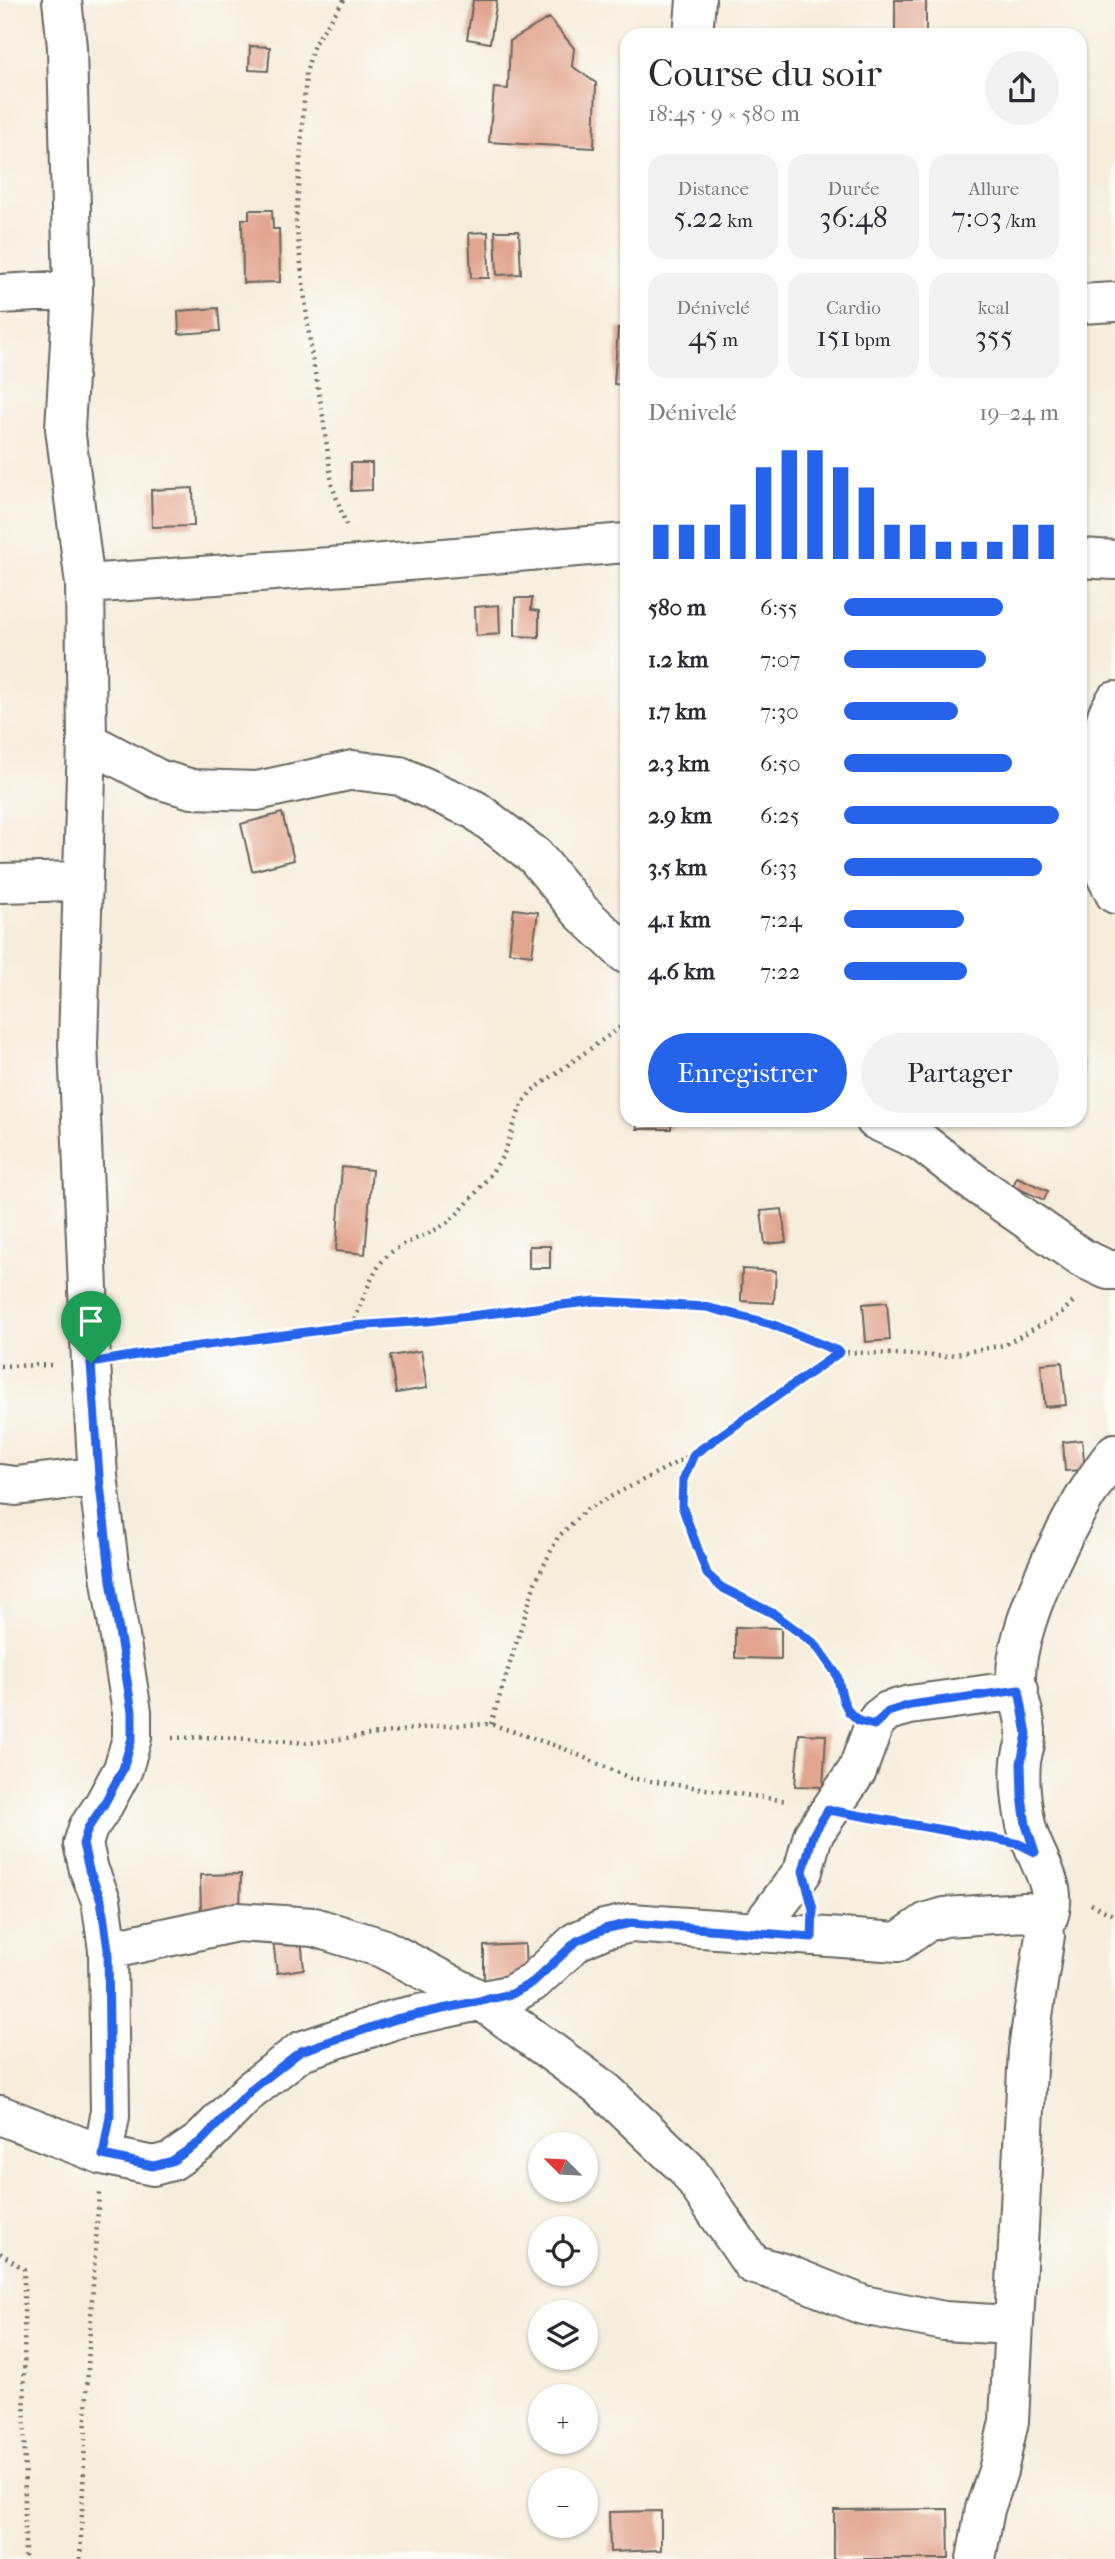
<!DOCTYPE html>
<html lang="fr">
<head>
<meta charset="utf-8">
<style>
	body { margin:0; font-family:"IM FELL French Canon",serif; background:#f2f2f3; color:#2b2b33; height:100vh; display:flex; flex-direction:column; font-size:26px; white-space:nowrap }
	* { box-sizing:border-box; margin:0 }
	p { font-size:23px; color:#7c7c81 }
	.icon { flex:none; width:38px; height:38px; fill:none; stroke:currentColor; stroke-width:2; stroke-linecap:round; stroke-linejoin:round }
	.map { position:relative; flex:1; overflow:hidden }
	.sheet { position:absolute; left:620px; top:28px; width:467px; height:1099px; display:flex; flex-direction:column; background:#fff; border-radius:21px; box-shadow:0 2px 5px #0004 }
	.sheet>* { flex:none }
	.needle { width:46px; rotate:294deg }
	.tools { position:absolute; left:528px; top:2132px; display:grid; gap:14px }
	.tools a { display:grid; place-items:center; width:70px; height:70px; border-radius:50%; background:#fff; box-shadow:0 2px 5px #0004; font-size:35px }
	.pin { position:absolute; display:grid; place-items:center; width:60px; height:60px; color:#fff; margin:-72px -30px; border-radius:50% 50% 50% 0; rotate:-45deg; box-shadow:0 0 7px #0007 }
	.pin .icon { rotate:45deg }
	.round { display:grid; place-items:center; flex:none; width:74px; height:74px; border-radius:37px; background:#f2f2f3 }
	.overview { display:flex; align-items:center; justify-content:space-between; height:119px; padding:0 28px }
	h1 { font-size:38px; font-weight:600; line-height:52px }
	.stats { display:grid; grid-template-columns:repeat(3,1fr); gap:10px; height:119px; padding:7px 28px }
	.stats div { display:grid; align-content:center; border-radius:18px; background:#f2f2f3; text-align:center }
	.stats b { font-size:30px; font-weight:600 }
	.stats small { font-size:19px; font-weight:400 }
	.stats p { font-size:19px }
	.chart { height:196px; padding:14px 28px }
	.chart p { display:flex; justify-content:space-between }
	.chart svg { width:100%; height:126px; margin-top:7px; stroke:#2563eb; stroke-width:6 }
	.primary-button { display:flex; gap:14px; margin-top:auto; padding:14px 28px }
	.primary-button a { flex:1; height:80px; border-radius:42px; background:#2563eb; color:#fff; font-size:28px; font-weight:600; line-height:80px; text-align:center }
	.primary-button a+a { background:#f2f2f3; color:#2b2b33 }
	ul { padding:0 28px; list-style:none; font-size:23px }
	li { display:grid; grid-template-columns:112px 84px 1fr; align-items:center; height:52px }
	li i { height:18px; border-radius:9px; background:#2563eb }
	.map>svg:first-child { display:block }
</style>
</head>
<body>
<div class="map">
<svg width="1115" height="2559" viewBox="0 0 1115 2559">
	<rect width="100%" height="100%" fill="#fdfcf7"/>
	<filter id="ink" filterUnits="userSpaceOnUse"><feTurbulence type="fractalNoise" baseFrequency=".0143" numOctaves="2"/><feDisplacementMap in="SourceGraphic" scale="14" xChannelSelector="R" yChannelSelector="G"/><feConvolveMatrix kernelMatrix="1 2 1 2 8 2 1 2 1" color-interpolation-filters="sRGB"/></filter>
	<filter id="wash" filterUnits="userSpaceOnUse"><feTurbulence type="fractalNoise" baseFrequency=".00686" numOctaves="4" result="noise"/><feDisplacementMap in="SourceGraphic" scale="28" xChannelSelector="R" yChannelSelector="G"/><feGaussianBlur stdDeviation="1.57" result="paint"/><feColorMatrix in="noise" values="0 0 0 0 0 0 0 0 0 0 0 0 0 0 0 0 0 1.4 0 .05"/><feComposite in="paint" operator="in"/></filter>
	<g filter="url(#wash)">
		<rect width="100%" height="100%" fill="#f6eddb"/>
		<g id="blocks">
			<path fill="#e2a68f" d="M473,0H497L490,43L467,39Z
				M895,0H926V35H895Z
				M549,18L574,48L572,66L596,83L594,148L489,142L494,88L508,89L510,41Z
				M250,46L270,47L268,71L249,70Z
				M249,210H272L273,229H279L280,282L243,283L242,219H249Z
				M495,231H519L521,274L497,275Z
				M488,232L489,278H471L469,233Z
				M218,308L220,331L179,334L178,311Z
				M618,328H626V385L614,384Z
				M351,463H372V490L351,491Z
				M193,488L194,526L152,527L151,490Z
				M515,598H532L531,610L539,611V637L515,636Z
				M499,605L500,634L476,636L475,607Z
				M282,813L294,860L252,871L241,824Z
				M514,909L538,912L532,955L509,952Z
				M1080,1061H1084V1083H1080Z
				M637,1120H671V1129H637Z
				M342,1167L372,1170L365,1254L336,1251Z
				M1017,1177L1048,1191L1044,1200L1013,1186Z
				M782,1209L786,1242L765,1244L761,1211Z
				M529,1246H550V1268H529Z
				M742,1269L776,1271L774,1303L741,1301Z
				M887,1302L890,1340L866,1342L863,1304Z
				M421,1351L427,1388L396,1393L390,1356Z
				M1062,1362L1066,1405L1045,1407L1041,1364Z
				M1082,1440L1085,1470L1065,1471L1063,1442Z
				M735,1627L781,1628V1659L735,1658Z
				M799,1734L826,1735L823,1787L795,1786Z
				M241,1874L240,1911H201L200,1875Z
				M300,1928L304,1969L277,1973L272,1932Z
				M525,1944L526,1979L484,1981V1946Z
				M948,2509L949,2559H834V2510Z
				M661,2511V2550L610,2552L609,2512Z"/>
		</g>
	</g>
	<g filter="url(#ink)">
		<use href="#blocks" fill-opacity="0" stroke="#68655f" stroke-width="2"/>
		<g fill="none" stroke-linecap="round" stroke-linejoin="round">
			<g stroke="#68655f" stroke-width="42">
				<path id="street" d="M62,0L67,47L73,290L65,428L85,584L87,741L78,1044L91,1363L98,1476L111,1581L132,1712V1738L123,1769L103,1806L88,1828L83,1844L89,1870L101,1900L108,1950L110,2116L103,2155
					M693,35L696,0
					M0,294L73,290
					M1080,304L1115,302
					M1080,558L1115,560
					M85,584L359,565L626,543
					M1115,701L1108,713L1100,737L1094,800L1100,864L1115,894
					M87,741L158,779L192,789L257,791L353,770L400,776L475,810L535,856L581,912L626,954
					M0,883L82,881
					M875,1120L920,1141L972,1181L1082,1258L1108,1270H1115
					M0,1484L16,1486L98,1476
					M1045,1925C1064,1887 1034,1861 1026,1825C1022,1806 1019,1782 1021,1762C1022,1753 1026,1744 1026,1736C1027,1716 1016,1697 1016,1678C1015,1619 1078,1498 1115,1453
					M756,1933L803,1871L813,1835L857,1771L874,1725L879,1718L888,1711L910,1705L1019,1690
					M108,1950L237,1922L314,1927L382,1948L482,2001L605,2091L687,2169L752,2264L786,2274L863,2305L944,2321L993,2324L1014,2322
					M0,2115L103,2155L153,2166L172,2161L200,2142L250,2091L301,2051L396,2019L512,1994L533,1982L577,1941L604,1929L631,1923L898,1942L927,1922L945,1917L1026,1912C1039,1917 1045,1920 1045,1935L1028,2050L1009,2421L998,2471L985,2509L976,2559"/>
			</g>
			<path stroke="#68655f" stroke-width="4.5" stroke-dasharray="2 5" stroke-linecap="butt" d="M344,0L314,44L306,73L296,221L311,352L322,409L332,485L346,525
				M352,1326C361,1306 372,1268 389,1254C411,1237 439,1234 458,1213C471,1200 496,1169 504,1153C514,1131 516,1107 533,1090L626,1023
				M839,1352L694,1454C679,1492 679,1498 693,1536C697,1548 701,1566 709,1576C726,1596 751,1601 773,1614C809,1634 833,1659 842,1698
				M130,1356L352,1326L428,1321L595,1301L706,1307L771,1324L840,1352L945,1356L1004,1345L1059,1315L1075,1300
				M0,1366L52,1365
				M491,1724L535,1583L558,1537L587,1509L693,1454
				M172,1738L218,1737L310,1743L437,1726L491,1724L565,1749L630,1778L787,1801
				M874,1817L990,1838
				M1091,1904L1115,1916
				M0,2253L24,2269L25,2559
				M80,2559L89,2345L99,2193"/>
			<use href="#street" stroke="#fff" stroke-width="38"/>
		</g>
	</g>
	<g fill="none" stroke-linecap="round" stroke-linejoin="round" filter="url(#ink)">
		<g stroke="#fff" stroke-width="14">
			<path id="route" d="M595,1301L706,1307L771,1324L840,1352L694,1454L683,1480L682,1506L707,1574L721,1587L774,1614L815,1644L837,1675L843,1700L849,1712L859,1721L874,1725L888,1712L910,1705L1019,1690L1027,1734L1021,1763L1022,1796L1026,1825L1035,1852L1019,1844L1000,1840L828,1810L813,1835L803,1871L813,1909L812,1937L631,1923L604,1929L577,1941L533,1982L512,1994L396,2019L301,2051L250,2091L200,2142L172,2161L153,2166L103,2155L110,2116L108,1950L101,1900L89,1870L83,1844L88,1828L103,1806L123,1769L132,1738V1712L111,1581L99,1476L91,1363L154,1352L352,1326L428,1321Z"/>
		</g>
		<use href="#route" stroke="#2563eb" stroke-width="9"/>
	</g>
</svg>
<div class="tools">
<a><svg class="needle" viewBox="-14 -14 28 28"><path d="M0-13l5 13h-10z" fill="#e53935"/><path d="M0 13l5-13h-10z" fill="#7c7c81"/></svg></a>
<a><svg class="icon" aria-label="locate" viewBox="0 0 24 24"><circle cx="12" cy="12" r="6"/><path d="M12 2v4M12 18v4M2 12h4M18 12h4"/></svg></a>
<a><svg class="icon" aria-label="layers" viewBox="0 0 24 24"><path d="M12 4l9 5-9 5-9-5zM3 14l9 5 9-5"/></svg></a>
<a>+</a>
<a>−</a>
</div>
<div class="pin" style="left:91px;top:1363px;background:#1e9e55"><svg class="icon" aria-label="arrive" viewBox="0 0 24 24"><path d="M6 21V4h12l-3 4 3 4H6"/></svg></div>
<section class="sheet">
<div class="overview"><div><h1>Course du soir</h1><p>18:45 · 9 × 580 m</p></div><a class="round"><svg class="icon" aria-label="share" viewBox="0 0 24 24"><path d="M12 15V3M7 8l5-5 5 5M5 13v7h14v-7"/></svg></a></div>
<div class="stats">
<div><p>Distance</p><b>5.22<small> km</small></b></div>
<div><p>Durée</p><b>36:48</b></div>
<div><p>Allure</p><b>7:03<small> /km</small></b></div>
</div>
<div class="stats">
<div><p>Dénivelé</p><b>45<small> m</small></b></div>
<div><p>Cardio</p><b>151<small> bpm</small></b></div>
<div><p>kcal</p><b>355</b></div>
</div>
<div class="chart"><p><span>Dénivelé</span>19–24 m</p>
<svg viewBox="0 0 160 44" preserveAspectRatio="none"><path d="M5 44V32M15 44V32M25 44V32M35 44V25M45 44V12M55 44V6M65 44V6M75 44V12M85 44V19M95 44V32M105 44V32M115 44V38M125 44V38M135 44V38M145 44V32M155 44V32"/></svg>
</div>
<ul>
<li><b>580 m</b>6:55<i style="width:74%"></i></li>
<li><b>1.2 km</b>7:07<i style="width:66%"></i></li>
<li><b>1.7 km</b>7:30<i style="width:53%"></i></li>
<li><b>2.3 km</b>6:50<i style="width:78%"></i></li>
<li><b>2.9 km</b>6:25<i style="width:100%"></i></li>
<li><b>3.5 km</b>6:33<i style="width:92%"></i></li>
<li><b>4.1 km</b>7:24<i style="width:56%"></i></li>
<li><b>4.6 km</b>7:22<i style="width:57%"></i></li>
</ul>
<div class="primary-button"><a>Enregistrer</a><a>Partager</a></div>
</section>
</div>
</body>
</html>
